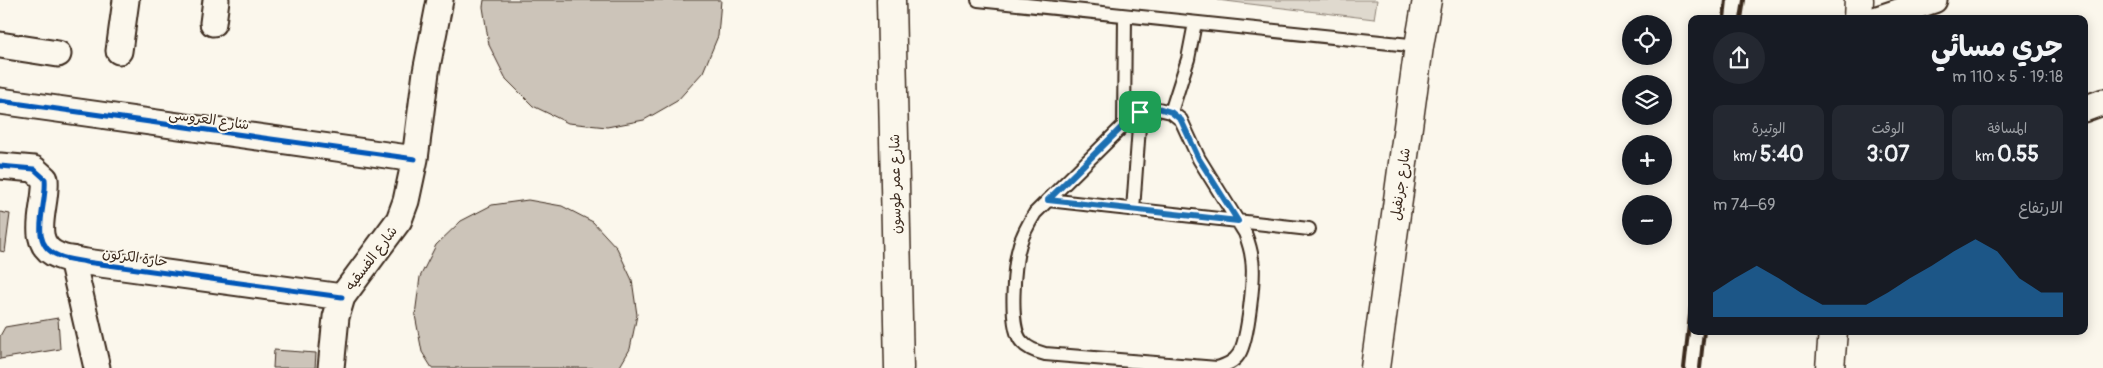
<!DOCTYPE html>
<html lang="ar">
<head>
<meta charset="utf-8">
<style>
	body { margin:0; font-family:Pangolin,"Playpen Sans Arabic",sans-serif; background:#242831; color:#f1f3f6; direction:rtl; height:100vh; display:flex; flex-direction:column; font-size:19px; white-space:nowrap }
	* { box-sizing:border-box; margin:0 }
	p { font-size:16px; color:#9ea1a6 }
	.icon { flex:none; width:28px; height:28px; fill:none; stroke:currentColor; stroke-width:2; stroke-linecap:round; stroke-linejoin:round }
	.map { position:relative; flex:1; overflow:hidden; direction:ltr }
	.sheet { position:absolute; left:1688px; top:15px; width:400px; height:320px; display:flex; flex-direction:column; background:#171b24; border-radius:10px; box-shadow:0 2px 12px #0003; direction:rtl }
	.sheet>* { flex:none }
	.buttons { position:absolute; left:1622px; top:15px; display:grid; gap:10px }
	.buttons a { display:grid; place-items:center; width:50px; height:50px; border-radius:50%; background:#171b24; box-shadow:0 2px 12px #0003; font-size:25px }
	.pin { position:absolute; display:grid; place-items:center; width:42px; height:42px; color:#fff; margin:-21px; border-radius:10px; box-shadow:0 2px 8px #0006 }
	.round { display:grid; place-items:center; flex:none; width:52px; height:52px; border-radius:26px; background:#242831 }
	.head { display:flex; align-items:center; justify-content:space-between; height:85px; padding:0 25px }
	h1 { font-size:28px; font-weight:700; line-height:38px }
	.metrics { display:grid; grid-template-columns:repeat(3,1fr); gap:8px; height:85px; padding:5px 25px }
	.metrics div { display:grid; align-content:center; border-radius:10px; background:#242831; text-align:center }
	.metrics b { font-size:21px; font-weight:700 }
	.metrics small { font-size:14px; font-weight:400 }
	.metrics p { font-size:14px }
	.chart { height:140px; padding:10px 25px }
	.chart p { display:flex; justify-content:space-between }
	.chart svg { width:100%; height:90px; margin-top:5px; fill:#1f6fb2; opacity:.7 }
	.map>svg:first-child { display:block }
</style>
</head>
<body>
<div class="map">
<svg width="2103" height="368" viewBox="0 0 2103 368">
	<rect width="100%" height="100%" fill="#fbf7ec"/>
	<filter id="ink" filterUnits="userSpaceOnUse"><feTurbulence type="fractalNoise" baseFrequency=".02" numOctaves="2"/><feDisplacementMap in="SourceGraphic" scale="10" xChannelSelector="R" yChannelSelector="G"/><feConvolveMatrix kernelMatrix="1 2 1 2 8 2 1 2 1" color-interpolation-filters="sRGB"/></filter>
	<g filter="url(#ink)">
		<path fill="#dfd9ce" stroke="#8d8276" d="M1217,0H1377L1374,19Z"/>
		<path fill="#ccc4b9" stroke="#3b2a1e" d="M484,0H721L718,36L703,72L677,101L644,120L607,127L568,123L533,106L506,79L489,45L483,7Z
			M528,200L562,206L593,222L617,248L632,280L637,315L630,349L619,368H432L422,352L415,315L420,277L436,245L461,221L492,205Z
			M0,212L10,214L5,252L0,251Z
			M58,318L60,349L0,359V336L5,327Z
			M274,350L316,353L315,368H273Z"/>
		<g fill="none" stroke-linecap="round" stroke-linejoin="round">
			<g stroke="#3b2a1e" stroke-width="16">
				<path id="service" d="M978,0L1419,46
					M1158,109L1171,112L1181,120L1199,159L1245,233C1248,241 1251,250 1252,259C1255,276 1248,340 1239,354C1234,362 1226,365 1217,368L1045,354C1037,352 1028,349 1022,342C1008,328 1014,263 1020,244C1023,233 1029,223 1035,213L1124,125L1140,113Z
					M1171,112L1188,59L1195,23
					M1124,125L1125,16
					M1048,200L1309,229
					M1133,210L1140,113"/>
			</g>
			<g stroke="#3b2a1e" stroke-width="29">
				<path id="minor" d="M1877,19L1934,0
					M213,23L216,0
					M0,45L58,54
					M119,51L126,0
					M0,101L415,159
					M2084,109L2103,102
					M0,166L34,169L45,179C48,205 26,244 59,256C68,260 78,260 86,262L342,297
					M72,259L97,368
					M331,368L336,317L342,297L399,220L406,201L415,159L426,72L440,0"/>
			</g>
			<g stroke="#3b2a1e" stroke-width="31">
				<path id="tertiary" d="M1858,19L1859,0
					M1830,368L1833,331"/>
			</g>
			<g stroke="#3b2a1e" stroke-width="31">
				<path id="secondary" d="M891,0L899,368
					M1375,368L1419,46L1427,0"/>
			</g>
			<use href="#service" stroke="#fbf7ec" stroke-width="12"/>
			<use href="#minor" stroke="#fbf7ec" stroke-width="25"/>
			<use href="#tertiary" stroke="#fbf7ec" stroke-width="28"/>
			<use href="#secondary" stroke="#fbf7ec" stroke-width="28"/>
			<path stroke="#3b2a1e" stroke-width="4" d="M1724,19L1726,0
				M1741,19L1744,0
				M1684,368L1691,306
				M1700,368L1704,331"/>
			<g stroke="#fbf7ec" stroke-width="8">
				<path id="cycleway" d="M0,101L415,159
					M0,166L34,169L45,179C48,205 26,244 59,256C68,260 78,260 86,262L342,297"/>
			</g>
			<use href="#cycleway" stroke="#0057b8" stroke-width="5"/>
		</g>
	</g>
	<g fill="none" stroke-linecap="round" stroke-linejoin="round" filter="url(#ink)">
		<g stroke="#fff" stroke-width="10">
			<path id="route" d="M1158,108L1171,112L1181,120L1199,159L1238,221L1048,200L1124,125L1140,112Z"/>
		</g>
		<use href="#route" stroke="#1f6fb2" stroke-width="6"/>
	</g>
	<g text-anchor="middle" stroke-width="4" stroke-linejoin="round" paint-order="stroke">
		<g font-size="14" fill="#3b2a1e" stroke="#fbf7ec">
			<text transform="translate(209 119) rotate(8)" y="5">شارع العروسى</text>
			<text transform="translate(895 184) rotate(-91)" y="5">شارع عمر طوسون</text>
			<text transform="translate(1400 184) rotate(-82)" y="5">شارع جرنفيل</text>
			<text transform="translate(135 257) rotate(8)" y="5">حارة الكركون</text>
			<text transform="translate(371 258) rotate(-53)" y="5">شارع الفسقيه</text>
		</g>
	</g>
</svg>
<div class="buttons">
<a><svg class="icon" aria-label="locate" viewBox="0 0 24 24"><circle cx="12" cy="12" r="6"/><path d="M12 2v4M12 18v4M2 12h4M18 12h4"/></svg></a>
<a><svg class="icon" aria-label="layers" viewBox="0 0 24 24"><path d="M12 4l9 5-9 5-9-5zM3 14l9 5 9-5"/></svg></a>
<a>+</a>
<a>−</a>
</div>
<div class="pin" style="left:1140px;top:112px;background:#1e9e55"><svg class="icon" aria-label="arrive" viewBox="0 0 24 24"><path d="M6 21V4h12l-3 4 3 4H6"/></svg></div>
<section class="sheet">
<div class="head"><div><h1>جري مسائي</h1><p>19:18 · 5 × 110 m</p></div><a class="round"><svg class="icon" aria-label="share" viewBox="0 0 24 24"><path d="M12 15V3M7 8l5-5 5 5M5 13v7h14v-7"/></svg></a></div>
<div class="metrics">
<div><p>المسافة</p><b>0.55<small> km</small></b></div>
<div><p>الوقت</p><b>3:07</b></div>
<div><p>الوتيرة</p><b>5:40<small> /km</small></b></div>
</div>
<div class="chart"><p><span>الارتفاع</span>69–74 m</p>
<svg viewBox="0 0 160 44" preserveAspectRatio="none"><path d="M0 44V32L10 25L20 19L30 25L40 32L50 38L60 38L70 38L80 32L90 25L100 19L110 12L120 6L130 12L140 25L150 32L160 32V44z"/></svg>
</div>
</section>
</div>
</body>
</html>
